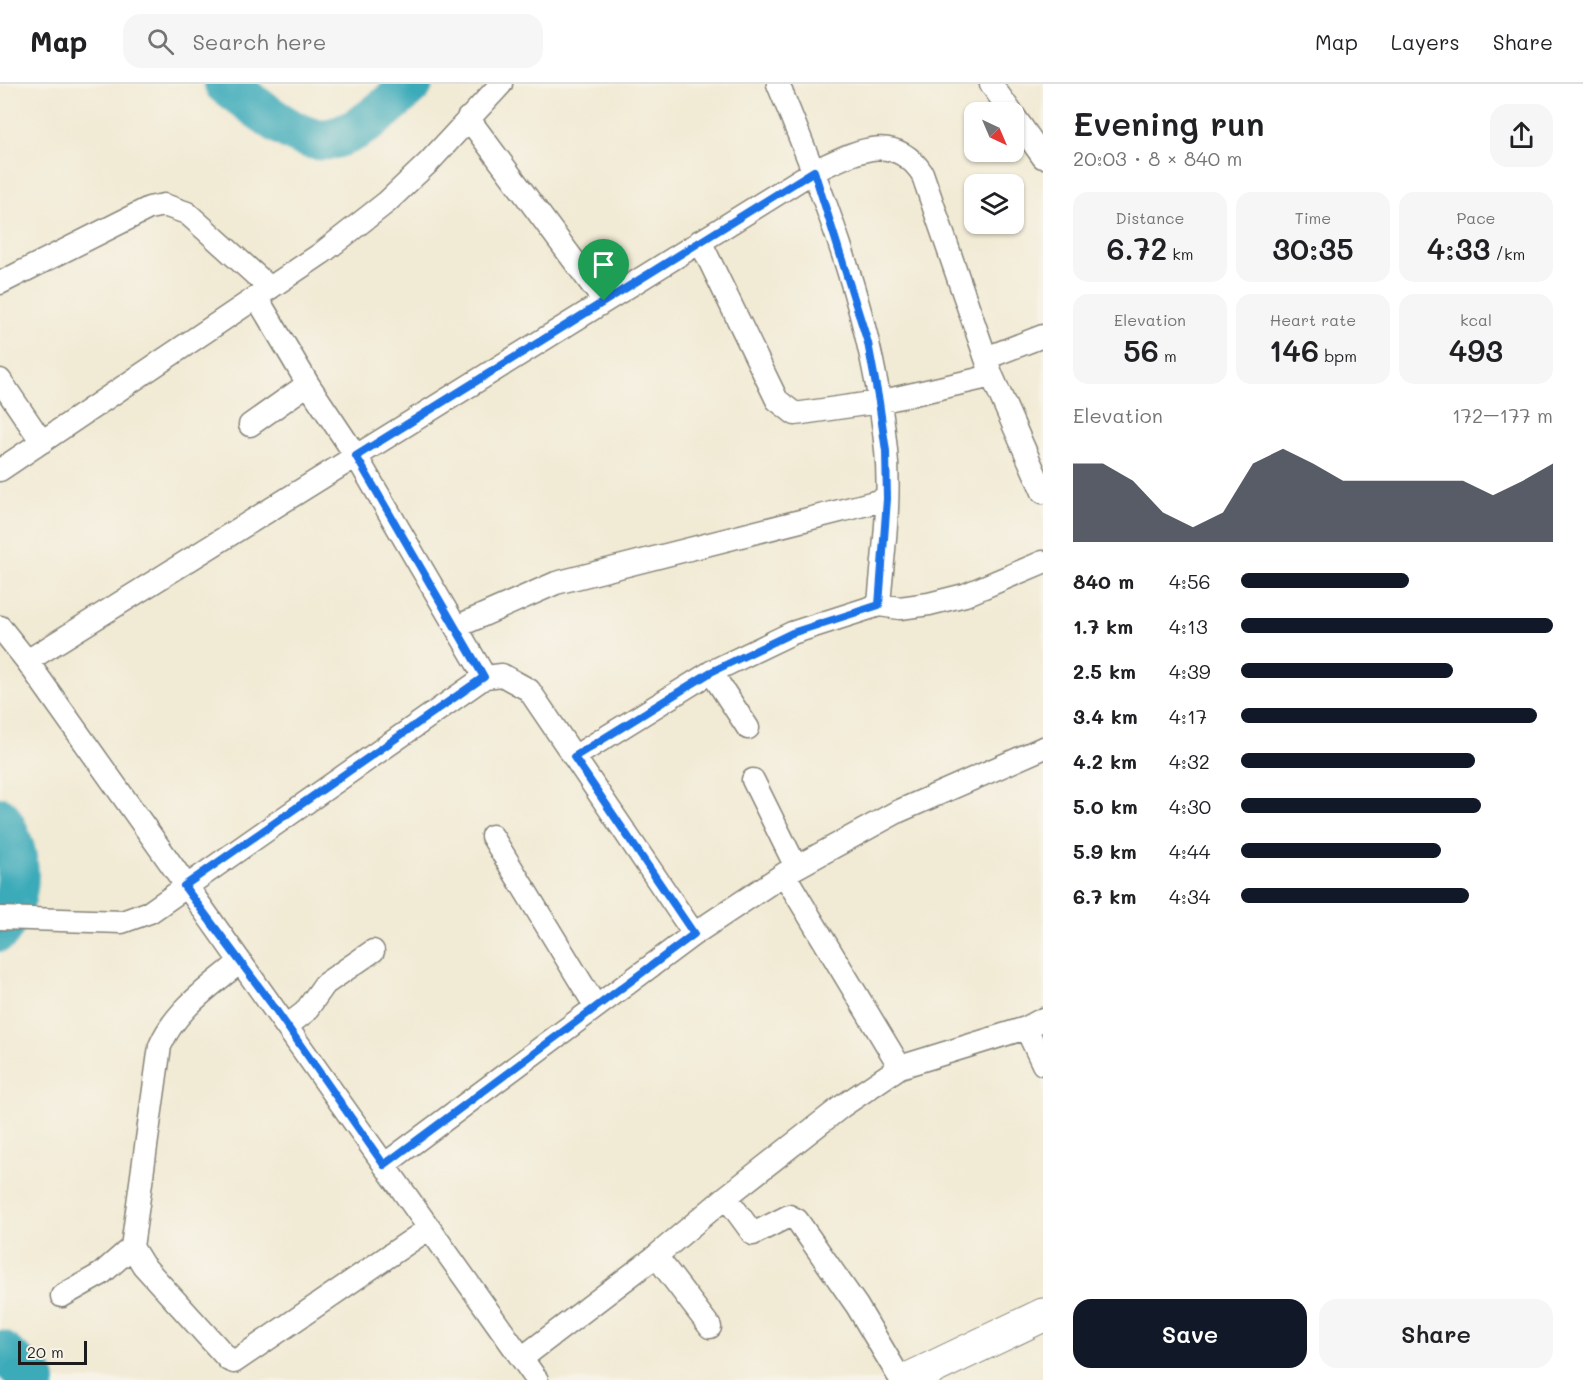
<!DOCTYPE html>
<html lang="en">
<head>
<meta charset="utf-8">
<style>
	body { margin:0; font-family:Mali,sans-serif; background:#f6f6f6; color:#202124; height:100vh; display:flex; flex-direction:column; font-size:22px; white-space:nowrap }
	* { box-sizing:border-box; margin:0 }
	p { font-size:20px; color:#757577 }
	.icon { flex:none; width:33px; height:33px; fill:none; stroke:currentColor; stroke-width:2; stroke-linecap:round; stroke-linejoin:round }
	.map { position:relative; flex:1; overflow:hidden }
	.sheet { display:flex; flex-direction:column; background:#fff; width:540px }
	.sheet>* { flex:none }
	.needle { width:39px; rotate:136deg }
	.controls { position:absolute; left:964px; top:18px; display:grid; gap:12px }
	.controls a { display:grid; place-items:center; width:60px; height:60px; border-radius:12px; background:#fff; box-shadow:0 2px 4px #0004; font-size:30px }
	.scale { position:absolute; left:18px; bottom:15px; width:69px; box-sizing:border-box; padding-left:6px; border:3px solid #1c1c1c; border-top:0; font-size:16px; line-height:21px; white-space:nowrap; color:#1c1c1c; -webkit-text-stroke:4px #f7f3e8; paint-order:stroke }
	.pin { position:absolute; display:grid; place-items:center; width:51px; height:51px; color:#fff; margin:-62px -26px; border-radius:50% 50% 50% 0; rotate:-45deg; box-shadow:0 0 6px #0007 }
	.pin .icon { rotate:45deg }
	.round { display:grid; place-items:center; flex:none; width:63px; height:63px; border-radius:18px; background:#f6f6f6 }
	.overview { display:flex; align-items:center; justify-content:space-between; height:102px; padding:0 30px }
	h1 { font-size:33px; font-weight:600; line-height:45px }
	.stats { display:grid; grid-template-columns:repeat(3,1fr); gap:9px; height:102px; padding:6px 30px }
	.stats div { display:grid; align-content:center; border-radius:15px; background:#f6f6f6; text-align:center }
	.stats b { font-size:30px; font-weight:600 }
	.stats small { font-size:16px; font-weight:400 }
	.stats p { font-size:16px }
	.chart { height:168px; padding:12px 30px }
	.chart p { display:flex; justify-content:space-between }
	.chart svg { width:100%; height:108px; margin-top:6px; fill:#111827; opacity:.7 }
	.cta { display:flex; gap:12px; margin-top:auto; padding:12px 30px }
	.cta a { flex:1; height:69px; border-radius:18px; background:#111827; color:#fff; font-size:24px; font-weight:600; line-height:69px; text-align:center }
	.cta a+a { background:#f6f6f6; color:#202124 }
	ul { padding:0 30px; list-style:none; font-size:20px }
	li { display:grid; grid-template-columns:96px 72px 1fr; align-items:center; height:45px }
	li i { height:15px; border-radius:8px; background:#111827 }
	header { display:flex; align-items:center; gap:36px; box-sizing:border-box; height:84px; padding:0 30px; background:#fff; border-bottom:2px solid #e0e0e0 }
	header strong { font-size:28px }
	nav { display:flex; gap:33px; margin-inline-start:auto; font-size:21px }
	.search { width:420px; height:54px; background:#f6f6f6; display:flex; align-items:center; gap:15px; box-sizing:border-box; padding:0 21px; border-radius:18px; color:#757577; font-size:22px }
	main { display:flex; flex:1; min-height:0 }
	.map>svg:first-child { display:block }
</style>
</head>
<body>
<header>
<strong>Map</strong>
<div class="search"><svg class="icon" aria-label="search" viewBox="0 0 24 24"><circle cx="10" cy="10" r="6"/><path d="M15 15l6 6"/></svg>Search here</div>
<nav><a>Map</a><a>Layers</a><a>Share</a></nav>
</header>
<main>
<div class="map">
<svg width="1043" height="1296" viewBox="0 0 1043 1296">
	<rect width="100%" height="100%" fill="#f7f3e8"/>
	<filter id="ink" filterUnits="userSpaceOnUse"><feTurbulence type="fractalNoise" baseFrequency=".0167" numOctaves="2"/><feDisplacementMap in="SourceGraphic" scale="12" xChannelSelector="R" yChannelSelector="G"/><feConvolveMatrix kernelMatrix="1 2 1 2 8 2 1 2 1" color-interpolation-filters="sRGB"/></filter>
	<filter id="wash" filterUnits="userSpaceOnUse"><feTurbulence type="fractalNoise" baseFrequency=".008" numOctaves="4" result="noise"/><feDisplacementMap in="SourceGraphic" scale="24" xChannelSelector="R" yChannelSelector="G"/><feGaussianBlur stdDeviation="1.35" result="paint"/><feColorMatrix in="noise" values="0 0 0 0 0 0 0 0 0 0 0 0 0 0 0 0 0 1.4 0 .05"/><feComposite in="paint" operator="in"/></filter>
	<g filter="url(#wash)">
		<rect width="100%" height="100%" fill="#f1ead4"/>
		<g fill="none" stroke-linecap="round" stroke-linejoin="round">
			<path stroke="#3baab9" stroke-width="42" d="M225,0C246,15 290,52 315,55C351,60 388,22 412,0
				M0,734C23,772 25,808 0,847
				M0,1267L35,1296"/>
		</g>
	</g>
	<g filter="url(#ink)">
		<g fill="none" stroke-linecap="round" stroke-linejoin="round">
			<g stroke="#868378" stroke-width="25">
				<path id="street" d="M778,0C827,117 874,239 886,366C891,417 883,470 879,521
					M991,0L1011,28
					M1014,32L1043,73
					M468,34L604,217
					M700,157L777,316L795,330L879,318L992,292
					M0,199L149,124L164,121L187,129L270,204
					M257,214L308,300
					M986,274L1043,252
					M0,296L42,358
					M250,341L308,300L356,372L485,593L502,591L529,606L694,850
					M0,386L322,169L387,118L429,78L501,0
					M0,543L27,577L537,1296
					M456,543L556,499L887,415
					M27,577L814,87C852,70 892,45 922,89L992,292L1043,408
					M711,588L748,644
					M574,673L711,588L792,549L879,521L900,524L929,520L965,511L1043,478
					M753,696L796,783
					M492,752L596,923
					M784,790L897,728L1043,664
					M0,834L122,838L150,828L485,593
					M240,878C211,902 175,926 160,962L132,1163L143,1181L229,1276L234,1278L428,1145
					M287,942L305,928L325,900L373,867
					M1026,944L1043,980
					M384,1081L694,850L784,790L900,983
					M726,1113L753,1150L789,1132L797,1136L857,1222L901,1296
					M656,1172L710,1243
					M62,1212L101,1190L132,1163
					M522,1274L656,1172L726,1113L841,1023L900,983L1026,944L1043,935"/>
			</g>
			<g stroke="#868378" stroke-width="35">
				<path id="secondary" d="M907,1296L1043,1231"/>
			</g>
			<use href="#street" stroke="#fff" stroke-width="22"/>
			<use href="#secondary" stroke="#fff" stroke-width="33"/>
		</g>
	</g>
	<g fill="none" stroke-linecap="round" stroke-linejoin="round" filter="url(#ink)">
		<g stroke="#fff" stroke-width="12">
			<path id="route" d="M814,87L868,259L879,318L886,367L887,415L879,521L792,549L711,588L574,673L694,850L384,1081L271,919L184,802L484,593L356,372Z"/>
		</g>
		<use href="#route" stroke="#1a73e8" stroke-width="8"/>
	</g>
</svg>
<div class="controls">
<a><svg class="needle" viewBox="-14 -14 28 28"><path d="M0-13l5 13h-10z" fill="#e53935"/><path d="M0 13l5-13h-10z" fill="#757577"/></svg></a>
<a><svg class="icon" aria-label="layers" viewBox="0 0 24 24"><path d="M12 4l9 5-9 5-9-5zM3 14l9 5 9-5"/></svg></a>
</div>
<div class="scale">20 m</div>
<div class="pin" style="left:604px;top:217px;background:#1e9e55"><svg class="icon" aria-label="arrive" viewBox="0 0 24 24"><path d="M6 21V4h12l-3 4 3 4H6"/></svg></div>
</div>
<section class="sheet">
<div class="overview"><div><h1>Evening run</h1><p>20:03 · 8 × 840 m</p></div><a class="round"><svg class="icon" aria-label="share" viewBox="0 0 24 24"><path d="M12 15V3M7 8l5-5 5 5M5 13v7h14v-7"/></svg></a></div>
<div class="stats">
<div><p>Distance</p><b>6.72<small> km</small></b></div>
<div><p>Time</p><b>30:35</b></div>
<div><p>Pace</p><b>4:33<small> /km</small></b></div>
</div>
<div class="stats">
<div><p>Elevation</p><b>56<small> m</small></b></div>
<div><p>Heart rate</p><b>146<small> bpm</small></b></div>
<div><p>kcal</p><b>493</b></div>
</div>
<div class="chart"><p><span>Elevation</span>172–177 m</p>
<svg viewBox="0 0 160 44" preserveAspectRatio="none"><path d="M0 44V12L10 12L20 19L30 32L40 38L50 32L60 12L70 6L80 12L90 19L100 19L110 19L120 19L130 19L140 25L150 19L160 12V44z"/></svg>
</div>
<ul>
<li><b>840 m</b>4:56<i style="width:54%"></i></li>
<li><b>1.7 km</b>4:13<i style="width:100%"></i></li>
<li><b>2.5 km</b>4:39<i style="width:68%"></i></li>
<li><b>3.4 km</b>4:17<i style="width:95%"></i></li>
<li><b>4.2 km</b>4:32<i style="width:75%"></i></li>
<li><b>5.0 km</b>4:30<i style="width:77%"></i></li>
<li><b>5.9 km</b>4:44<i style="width:64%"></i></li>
<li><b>6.7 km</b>4:34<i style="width:73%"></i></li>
</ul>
<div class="cta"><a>Save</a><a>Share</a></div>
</section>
</main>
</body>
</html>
